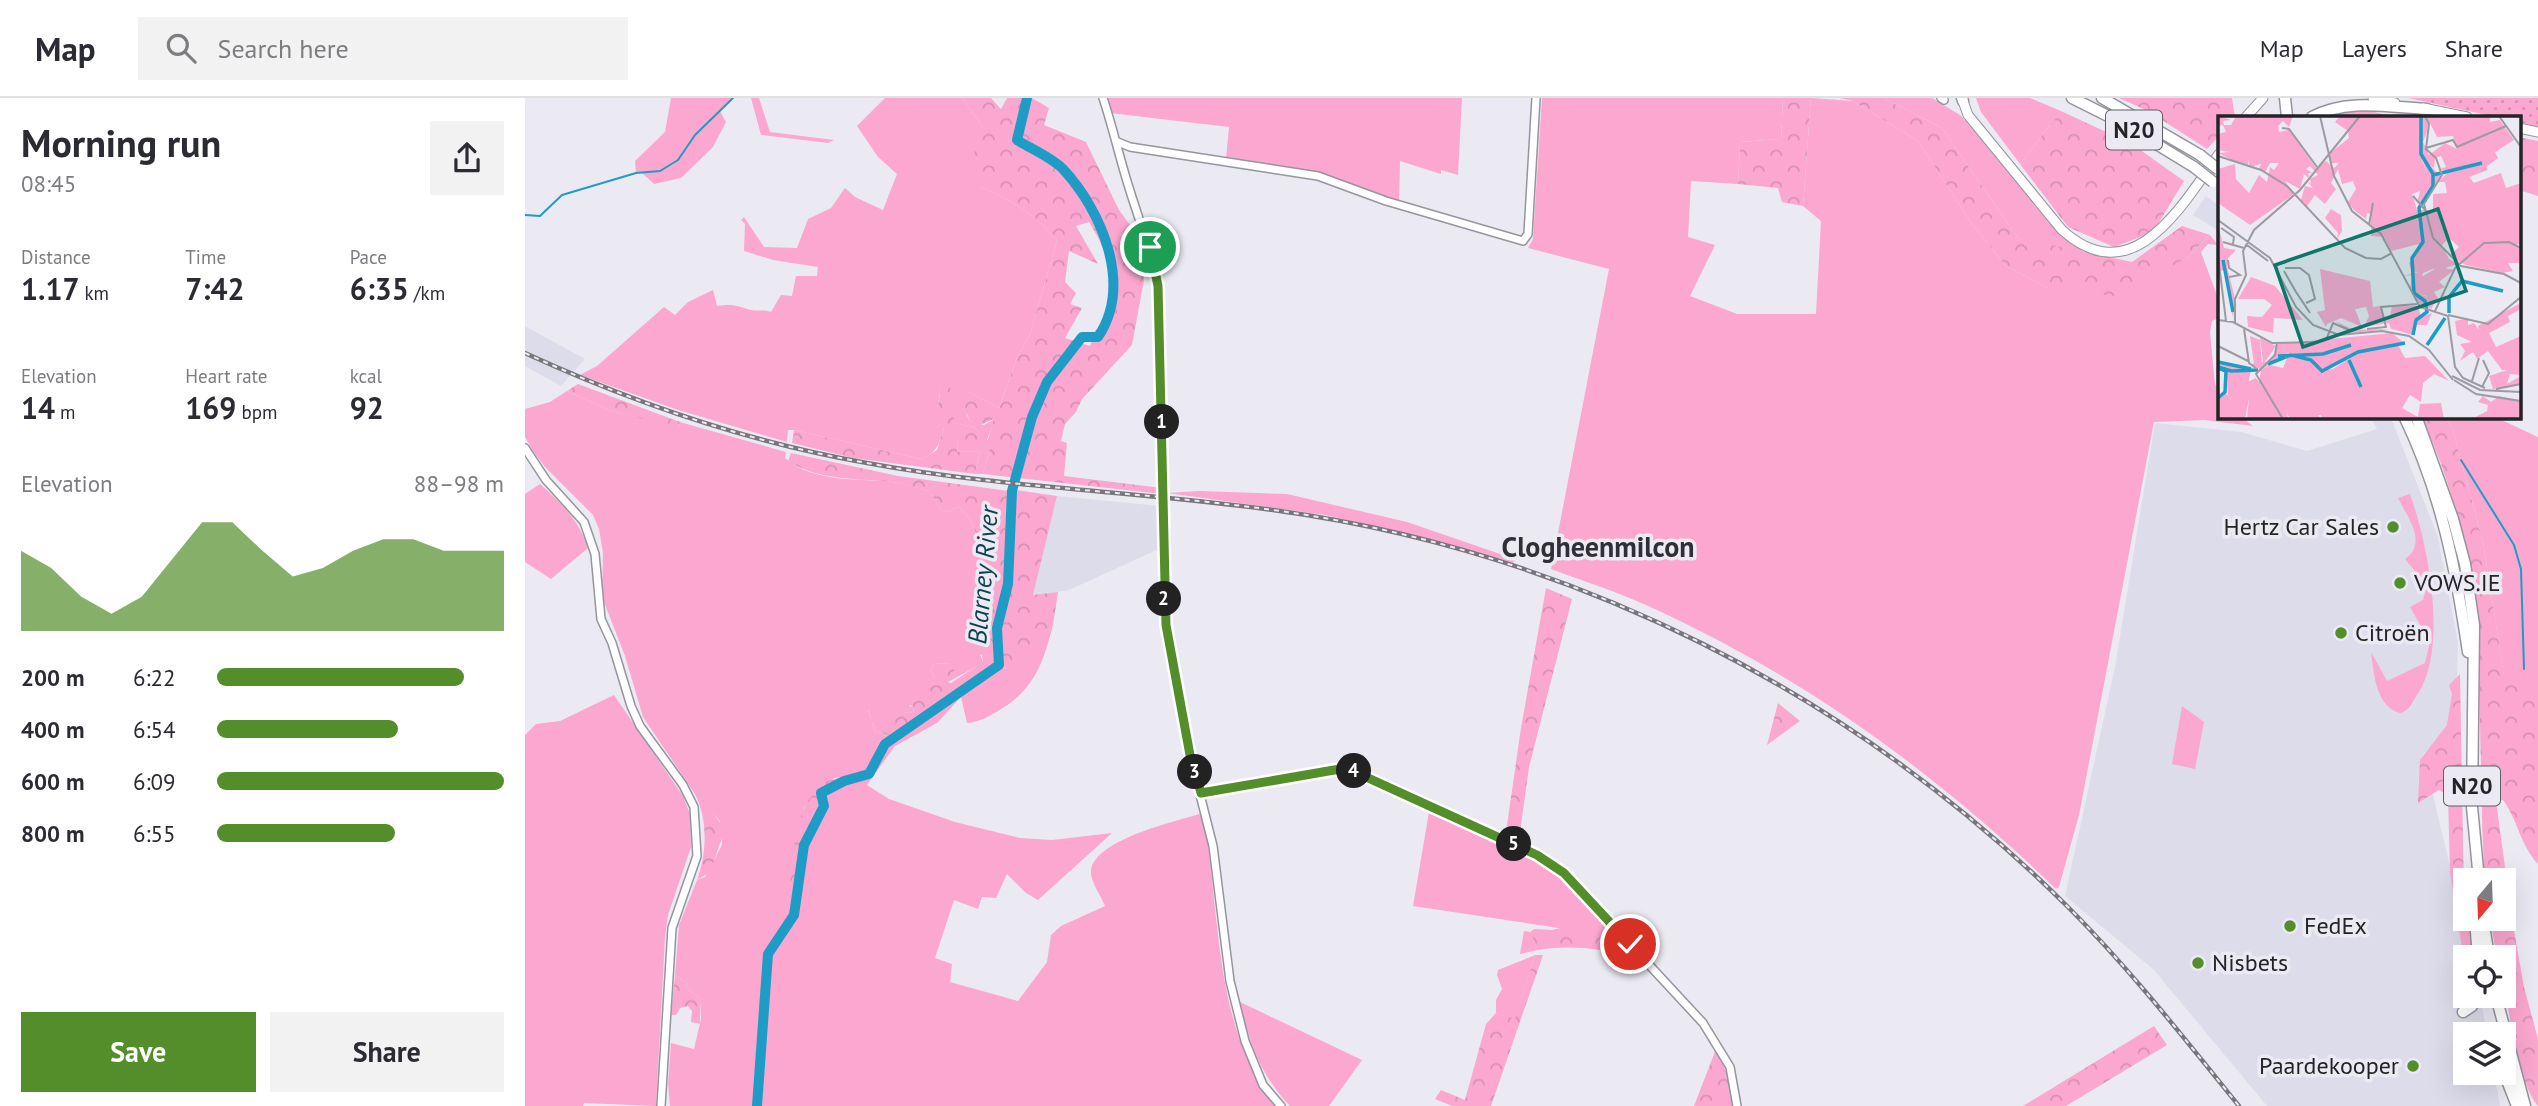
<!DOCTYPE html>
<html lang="en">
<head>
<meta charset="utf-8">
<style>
	body { margin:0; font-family:"PT Sans",sans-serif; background:#f2f2f3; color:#2b2b33; height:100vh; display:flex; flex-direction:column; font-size:26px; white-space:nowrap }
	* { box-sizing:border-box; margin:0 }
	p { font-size:23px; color:#7c7c81 }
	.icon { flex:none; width:38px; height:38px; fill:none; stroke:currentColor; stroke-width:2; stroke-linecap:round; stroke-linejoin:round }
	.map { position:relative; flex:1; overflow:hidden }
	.panel { display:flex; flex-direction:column; background:#fff; width:525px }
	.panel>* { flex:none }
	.needle { width:46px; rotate:199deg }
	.buttons { position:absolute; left:1928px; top:770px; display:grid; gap:14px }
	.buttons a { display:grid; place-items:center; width:63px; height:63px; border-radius:0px; background:#fff; box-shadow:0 7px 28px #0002; font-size:35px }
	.pin { position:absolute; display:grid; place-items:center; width:60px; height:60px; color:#fff; margin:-30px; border:4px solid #fff; border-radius:50%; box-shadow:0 2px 7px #0007 }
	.km { position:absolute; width:35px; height:35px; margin:-18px; border-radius:50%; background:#222; color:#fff; font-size:19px; line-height:35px; text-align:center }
	.round { display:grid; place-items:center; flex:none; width:74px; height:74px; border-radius:0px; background:#f2f2f3 }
	.head { display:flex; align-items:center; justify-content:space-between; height:119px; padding:0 21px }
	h1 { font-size:38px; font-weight:700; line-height:52px }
	.metrics { display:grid; grid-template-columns:repeat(3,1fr); gap:10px; height:119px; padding:7px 21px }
	.metrics div { display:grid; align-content:center }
	.metrics b { font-size:30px; font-weight:700 }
	.metrics small { font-size:19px; font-weight:400 }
	.metrics p { font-size:19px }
	.chart { height:196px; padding:14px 21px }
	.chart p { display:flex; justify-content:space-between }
	.chart svg { width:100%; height:126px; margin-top:7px; fill:#538e2b; opacity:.7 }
	.primary-button { display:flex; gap:14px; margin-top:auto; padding:14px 21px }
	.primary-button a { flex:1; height:80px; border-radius:0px; background:#538e2b; color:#fff; font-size:28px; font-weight:700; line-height:80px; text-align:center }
	.primary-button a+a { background:#f2f2f3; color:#2b2b33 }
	ul { padding:0 21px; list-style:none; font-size:23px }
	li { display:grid; grid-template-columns:112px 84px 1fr; align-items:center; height:52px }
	li i { height:18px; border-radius:9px; background:#538e2b }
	header { display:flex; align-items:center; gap:42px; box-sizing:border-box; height:98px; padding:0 35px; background:#fff; border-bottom:2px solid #e1e1e2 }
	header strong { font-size:33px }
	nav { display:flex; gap:38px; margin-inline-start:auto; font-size:24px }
	.search { width:490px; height:63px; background:#f2f2f3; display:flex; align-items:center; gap:18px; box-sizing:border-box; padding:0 24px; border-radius:0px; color:#7c7c81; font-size:26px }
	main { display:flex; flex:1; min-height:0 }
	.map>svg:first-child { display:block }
</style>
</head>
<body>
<header>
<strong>Map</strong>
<div class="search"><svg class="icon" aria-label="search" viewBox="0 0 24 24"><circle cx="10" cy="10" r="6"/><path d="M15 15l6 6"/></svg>Search here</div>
<nav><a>Map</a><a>Layers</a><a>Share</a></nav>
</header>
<main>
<section class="panel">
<div class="head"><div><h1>Morning run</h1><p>08:45</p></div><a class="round"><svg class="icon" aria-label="share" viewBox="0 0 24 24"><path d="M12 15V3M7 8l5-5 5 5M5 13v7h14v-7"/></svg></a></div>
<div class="metrics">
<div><p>Distance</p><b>1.17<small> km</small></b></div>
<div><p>Time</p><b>7:42</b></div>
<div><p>Pace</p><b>6:35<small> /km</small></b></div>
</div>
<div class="metrics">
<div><p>Elevation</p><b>14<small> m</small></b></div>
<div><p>Heart rate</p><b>169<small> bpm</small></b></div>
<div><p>kcal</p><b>92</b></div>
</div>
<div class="chart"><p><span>Elevation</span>88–98 m</p>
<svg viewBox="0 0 160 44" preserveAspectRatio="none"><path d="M0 44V16L10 22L20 32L30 38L40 32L50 19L60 6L70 6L80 16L90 25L100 22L110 16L120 12L130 12L140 16L150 16L160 16V44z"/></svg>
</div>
<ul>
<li><b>200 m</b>6:22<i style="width:86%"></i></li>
<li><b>400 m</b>6:54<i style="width:63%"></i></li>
<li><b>600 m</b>6:09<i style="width:100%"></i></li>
<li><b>800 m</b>6:55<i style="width:62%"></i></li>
</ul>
<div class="primary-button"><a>Save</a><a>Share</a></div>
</section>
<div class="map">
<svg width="2013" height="1008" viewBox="0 0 2013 1008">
	<defs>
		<pattern id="forest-crowns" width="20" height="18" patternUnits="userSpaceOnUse" patternTransform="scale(1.75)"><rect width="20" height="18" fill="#fba7cf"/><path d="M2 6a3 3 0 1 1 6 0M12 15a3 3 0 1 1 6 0" fill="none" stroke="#d790b2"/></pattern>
		<pattern id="park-dots" width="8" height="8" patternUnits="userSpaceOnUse" patternTransform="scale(1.75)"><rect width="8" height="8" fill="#fba7cf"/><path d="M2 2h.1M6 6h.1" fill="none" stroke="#d790b2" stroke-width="1.8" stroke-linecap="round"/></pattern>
	</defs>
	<rect width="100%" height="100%" fill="#ebeaf2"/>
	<path fill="#dddceb" d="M1681,98L1694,108V133L1668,117Z
		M0,228L60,261L36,288L0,268Z
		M1845,319H1865L1868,325L1913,439L1933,545L1932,594L1924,638L1898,656L1947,859H1941V898H1955L1962,936H1941V975H1969L1975,1008H1742L1628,871L1540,798L1590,569L1630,325L1716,334L1782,353L1852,331Z
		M532,398L635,408L634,451L544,492L507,498Z"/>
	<path fill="#fba7cf" d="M146,0H208L195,13L201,24L188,49L156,80L129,86L117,75H111L110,63L140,34Z
		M226,0H234L245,34L309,42L303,45L236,37Z
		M360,0H437L458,29L456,89C486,102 512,117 532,143L505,236L491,262L474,310L442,293L440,314L445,323L459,327L470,321L462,342L449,329L428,325L416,291C412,304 412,317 419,329C415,345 412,354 397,361L269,332H263L262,344L153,312L55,277L72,268L139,209L150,217L163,204L188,192L192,208C206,206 210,207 222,211C230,214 238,211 246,214L256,197L267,198L271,178H292L293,169L248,162L219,153L220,126L216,122L219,119L239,149L272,150L283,121L306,110L320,90L330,99L358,112L372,76L353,59L332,28Z
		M581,0H937L933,77L916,72V76L875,63L874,106L820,87L701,60L704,29L585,15Z
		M1017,0H1258L1256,41L1215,44L1213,86L1166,83L1163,139L1190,147L1165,198L1212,216H1291L1296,123L1278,108L1286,0L1328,3L1393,43L1447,126L1481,168L1523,190L1662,160L1685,137L1693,147L1683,146L1676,154L1694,203V220L1687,223L1685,234L1690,287L1694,291V318L1716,319L1728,328L1679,322L1629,324L1554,717L1534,789L1531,791C1409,673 1276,577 1121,507C1090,493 1058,483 1026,471L1084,171L1003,150L1008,141Z
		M1358,0H1407L1435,17L1486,74L1523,123L1561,156L1493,140L1417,30Z
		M1451,0H1505L1536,13L1495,66L1456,14Z
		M42,293L86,313L154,329L155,324L261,354L260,360C289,385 331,380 366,384C379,385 392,390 404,393L416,411L422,414L433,409C460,423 467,515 460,544L452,546L458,565L423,584L426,566L409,565L406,574L410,579L384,608L388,609L389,615L343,612L350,633L367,638L359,646L344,675L309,680L279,709L267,762L264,822L250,845L253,846L270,821L282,748L301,710L297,695L319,685L346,678L362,648L477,567L481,571L528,527C518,566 509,592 473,613C462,619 455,624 442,625L436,599L412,625L370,648L342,687L364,701L430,724L495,740L527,742L587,735L513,802L501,795L482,776L471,800L457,799L453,811L429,802L410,860L427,866L425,884L493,903L522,864L526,837L536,828L580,808C576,798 565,783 566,773C569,741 653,723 678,715C696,811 687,930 751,1008H145L143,986L146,945L169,951L176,921L175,901L162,890L161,884L150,877L154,827L172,782L180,779L197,747L195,723L170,696L118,619L100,558L77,499L78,455L74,431L68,417L20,369L8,353L0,339V311L25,304Z
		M1921,319H1970L2013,339V578H1979L1958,444L1927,329Z
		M433,340L443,347L465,349L458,376H450L455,353L432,354Z
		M15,386C37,406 54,422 63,450L26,481L0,464V396Z
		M674,393L762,396L882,424L990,461L988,465L900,440L800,417L642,395Z
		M1885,396C1903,446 1924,551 1892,597C1887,604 1885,613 1875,615C1850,608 1849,575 1846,554L1862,583L1900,565L1905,544L1885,509L1898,502L1902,488L1880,461C1903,445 1883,420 1873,400Z
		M89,597L158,698L165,716L166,749L143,817L140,839L131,1008L59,1005L58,1008H0V637L11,626L35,623Z
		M1657,608L1679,624L1670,671L1647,666Z
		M904,714L1014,765L1073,836L888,808Z
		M999,833L1005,834L1013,852L995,856Z
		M1010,857L990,922L971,915V902L977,891L972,877L973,872Z
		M715,904L837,962L804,1008H765C737,979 723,943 715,904Z"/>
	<path fill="url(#forest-crowns)" fill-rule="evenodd" d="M437,0H466L476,11L482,0H507L524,10L519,27L561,44L594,112L611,135L619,182L607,247L557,301L551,314L540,326L536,343L542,345L539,378L637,390V396L458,376L465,349L443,348L433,341L432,354L455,353L450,376L328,360L267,345L269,332L397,361L412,352L419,330L412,314L417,282C432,291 428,309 429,325L449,329L463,342L469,321L455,327L445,323L442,316L434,311L442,293L474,310L491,262L505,236L532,143C512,117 486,102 456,89C447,68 447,49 458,29ZM564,124C589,164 590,187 576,232L571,231L565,248L540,240L557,210L545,206L551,195L540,184L544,153L573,166L551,128Z
		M1258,0H1286L1278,108L1257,104L1253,90L1213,86L1215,44L1256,41Z
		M1315,0H1358L1417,30L1493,140L1607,164L1657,128L1685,137L1662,160L1589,198L1523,190L1481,168L1447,126L1393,43L1328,3Z
		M1594,0H1707L1710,19H1694V38L1682,51L1623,13Z
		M1838,12L1874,19H1805L1812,15Z
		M1536,13L1607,46L1659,83L1628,134L1589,149L1543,129L1495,66Z
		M1994,39L2013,43V98L1994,92Z
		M53,286L155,324L154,330L86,313L42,293Z
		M1896,319H1921L1927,329L1958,444L1979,577L2013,578V766C1995,747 1993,722 1978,702L1971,703L1987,821L1999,889L2013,941V1008C1991,982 1979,895 1979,859H1972L1965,821H1979V782H1961L1959,771C1951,615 1967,465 1896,319Z
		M266,355L373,378L484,393L481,484L470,529L472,566L367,638L350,633L343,611L389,615L388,609L381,604L410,579L406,574L409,565L426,566L430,571L423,584L426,585L458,564L457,557L448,555L446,550L460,544C467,515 460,423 433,409L422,414L416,411L404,393C391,390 378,385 366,384C330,380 295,383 263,363Z
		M491,392L532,398L508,497L533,494L528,527L482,571L477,567L475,531L487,489Z
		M1021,490L1047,501L1004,669L994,742L981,734L996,630Z
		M1935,576L1939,798L1949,858L1941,859V875L1925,775L1923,698L1914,692L1893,705L1895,662L1922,627L1927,596L1924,587Z
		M1253,605L1275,623L1242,647Z
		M342,673L295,694L297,709L277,746L267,817L264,822C257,806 271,726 280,708C285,698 291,697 294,685Z
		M170,696L175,698L200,731L185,774L172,782C182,756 183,721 170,696Z
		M1016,762L1052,792L1109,854L1106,859C1075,850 1046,847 1013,852L1005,834L1009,831L1027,832L1040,829L1072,835L1020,774Z
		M1010,857H1018L966,1008H927L910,1001L916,992L940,1002L961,926L971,915L990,921Z
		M150,877L161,884L162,890L175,901V926L166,924L167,913L163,908L155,910L151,917H146Z
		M1629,928L1642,947L1541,1008H1498Z
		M1191,951L1202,975L1208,1008H1169Z"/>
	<path fill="url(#park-dots)" d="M1883,0H2013V29L1994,24V19H1971Z"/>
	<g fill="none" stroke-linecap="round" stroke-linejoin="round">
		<path stroke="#1f9cc6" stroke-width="2" d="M0,117L15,118L37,97L111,75L135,73L153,62L170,37L208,0
			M1936,362L1989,447L1996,471L1999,571"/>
		<path stroke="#1f9cc6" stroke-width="10" d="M232,1008L243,856L269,817L279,747L299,708L296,695L319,683L344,676L360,646L474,567L472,530L483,486L487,393L507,319L522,284L557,239H573C608,187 577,113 538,71C526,59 506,51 492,42L502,0"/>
		<g stroke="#95959c" stroke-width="10">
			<path id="minor" d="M578,0C586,24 592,49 599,73C610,112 625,148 633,188L641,537L665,657L688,748L705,883L720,943L738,987L756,1008
				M1416,0L1419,2
				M593,44L605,49L793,78L861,103L998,143L1003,136L1011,0
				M0,350L21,382L59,424L70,456L76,521L87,545L106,608L115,628L158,687L169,709L172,758L147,830L136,1008
				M676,695L815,671L830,674L1012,757L1039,775L1178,925L1205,969L1212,1008"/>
		</g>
		<g stroke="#95959c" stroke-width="11">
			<path id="major" d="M1848,0L1870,5
				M1438,3L1443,17L1537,132C1608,196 1657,107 1694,56
				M1898,10L1942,19
				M1721,19L1738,0
				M1994,30L2013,34"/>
		</g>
		<g stroke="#95959c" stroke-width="13">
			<path id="highway" d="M1437,0L1438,3
				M1547,0L1597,25L1669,69
				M1577,0L1675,57
				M1760,0L1762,19
				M1787,19C1822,0 1863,9 1902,11
				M1879,318C1916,394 1931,472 1943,554
				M1891,318L1928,421L1940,466L1949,527L1947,709L1954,782
				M1950,821L1953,859
				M1958,821L1964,859
				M1971,898L2000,1008
				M1938,914L1947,908L1953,898
				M1944,931L1953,936
				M1979,975L1992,1008"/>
		</g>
		<use href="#minor" stroke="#fff" stroke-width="7"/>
		<use href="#major" stroke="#fff" stroke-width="9"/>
		<use href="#highway" stroke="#fff" stroke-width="10"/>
		<g stroke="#76767b" stroke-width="4.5">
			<path id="rail" d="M0,255C109,305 223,344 342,365C476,390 613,393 748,412C1048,453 1328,595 1543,809C1605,871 1659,940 1714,1008"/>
		</g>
		<use href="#rail" stroke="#ebeaf2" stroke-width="2" stroke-dasharray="5" stroke-linecap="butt"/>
		<g stroke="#95959c" stroke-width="13" stroke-linecap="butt">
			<path id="highway-bridge" d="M1675,57L1694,72
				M1669,69L1688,84"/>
		</g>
		<use href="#highway-bridge" stroke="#fff" stroke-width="10"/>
	</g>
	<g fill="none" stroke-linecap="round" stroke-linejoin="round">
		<g stroke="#fff" stroke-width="14">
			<path id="route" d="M625,149L633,188L641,527L665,657L676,695L815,671L830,674L1012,757L1039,775L1105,846"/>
		</g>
		<use href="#route" stroke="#538e2b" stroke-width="9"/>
	</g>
	<g fill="#538e2b" stroke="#ebeaf2" stroke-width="2.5">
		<circle cx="1868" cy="429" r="7"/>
		<circle cx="1875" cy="485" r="7"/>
		<circle cx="1816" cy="535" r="7"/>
		<circle cx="1765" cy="828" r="7"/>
		<circle cx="1673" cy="865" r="7"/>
		<circle cx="1888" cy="968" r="7"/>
	</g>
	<g text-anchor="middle" stroke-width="7" stroke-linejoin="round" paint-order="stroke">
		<g fill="#ebeaf2" stroke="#605f64" stroke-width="2">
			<rect x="1581" y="12.5" width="56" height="39" rx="5"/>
			<rect x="1919" y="668.5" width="56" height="39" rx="5"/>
		</g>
		<g font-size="23" font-weight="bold" fill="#242427">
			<text x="1609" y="40">N20</text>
			<text x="1947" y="696">N20</text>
		</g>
		<g font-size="24" fill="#242427" stroke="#ebeaf2" text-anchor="start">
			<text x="1854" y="437" text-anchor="end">Hertz Car Sales</text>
			<text x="1889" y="493">VOWS.IE</text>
			<text x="1830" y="543">Citroën</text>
			<text x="1779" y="836">FedEx</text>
			<text x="1687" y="873">Nisbets</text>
			<text x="1874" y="976" text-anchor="end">Paardekooper</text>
		</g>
		<g font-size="26" font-style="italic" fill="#0f4052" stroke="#ebeaf2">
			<text transform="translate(458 477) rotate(-85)" y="9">Blarney River</text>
		</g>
		<g font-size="28" font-weight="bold" fill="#2f2f35" stroke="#ebeaf2">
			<text x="1073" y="459">Clogheenmilcon</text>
		</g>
	</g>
	<g transform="translate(1693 18)">
		<rect width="303" height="303" fill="#ebeaf2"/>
		<path d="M0,0L13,4L5,5L6,9H13L18,0H75L71,11L65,5L60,10L61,16L71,14L98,52L108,45L116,52L121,47H113L111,38L131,22L130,15L117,6L122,0H272V6L282,4L296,24L277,36L280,42L268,51L270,54L251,61L256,67L283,57L288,72L303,67V128L295,129L303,132V147H290L295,155L284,157L248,149L231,140L241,131L231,122L224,129L231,143L240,148L227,152L236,154L221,166L227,171L216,176L220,182L213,193L209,180L201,178L200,157L205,160L217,153H200L195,142L202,133L191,147L201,128L173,135L166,121L153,120V98L149,97L148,103L136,94L130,86L138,73L135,65L124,68L120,53L113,67L118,73L107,88L97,79L89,90L83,84L87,70L95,72L89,65L93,68L92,63L100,59L92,50L88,53L94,57H90L91,62L86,58L82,73L67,65L76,78L32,109L0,87V53L17,48L18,63L31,77L41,59L49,66L52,51L56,54L61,47H52L47,56L41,53L43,48L32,51L30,44V50L23,48L0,37L12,36L0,34V18L8,16L5,9L0,10ZM212,7L219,21L235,20L239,33L227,27L211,39L205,26ZM223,40L228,51L222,53L230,56L220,66H227L229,77L215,78V94H199L194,78L202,75L200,84L203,82L210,61L204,43L216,52L217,42ZM113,93L123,99L124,115L119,123L120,117L107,102ZM102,153L152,165L155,191L163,190L166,203L172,201L174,190H200L203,201L214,197L209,209H199L198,204L195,219L174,213H173L133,217L117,205L132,212L148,213L139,214L173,213L171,207L146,211L151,200L148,191L137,193L144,211L123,202L109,208L108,211L99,196L107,194ZM33,161L57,170L85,204L56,202L55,217L30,211L29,200L44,201L54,189L46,183H20ZM303,187V193L290,200L292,206L271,217L278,231L303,220V259L292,258L289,268L303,260V268L275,273L271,260L289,254H284L270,235L259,243L255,236L242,245L247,235L242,228L254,226L239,219L237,205L250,202V209L256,207L261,214L260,210ZM32,220L42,224L44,247L36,248ZM180,229L187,242L207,240L231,265L216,258L205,267L203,286L192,279L184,292L200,301L202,288L223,287L226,303H104L103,299H100L103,303H72L69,297L70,303H29L31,282L27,303L1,302L0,282L7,276L12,283L25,268L38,262L41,266L43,254L52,249L65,252L70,240L92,245L102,255L115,253L140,237ZM265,280L273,286L281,280L303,285V303H254L269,295L270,289L260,286Z" fill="#fba7cf" fill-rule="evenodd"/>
		<path d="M206,10L204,42L223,60L202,89L199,85L210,61L202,35ZM0,109L6,132L18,134L10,142L9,151L17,182L15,202L7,155L0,154ZM202,133L195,141L200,153L217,152L205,157L201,169V178L210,181L213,193L201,187L192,172L194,159L185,160L201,156L194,157L191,147ZM0,247L33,254L30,268L10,284L9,255L0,252Z" fill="#fba7cf"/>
		<path d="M174,217L186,227L140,237L108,254L73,240L63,241L43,254L33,248L45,246L42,222L58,230L46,247L54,242L60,228Z" fill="#fba7cf"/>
		<path fill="none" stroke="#1f9cc6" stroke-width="3.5" d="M215,59L264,47M5,144L15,196M231,197V181L244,165L285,175M195,219L198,204L209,196L207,185L196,177L194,142L205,126L201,92L215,70V58L203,38V0M209,229L227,202M60,240L105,238L133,229M131,244L143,271M0,246L33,253M50,248L73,239L93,244L104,255L140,236L187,227M0,251L13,255L40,254M0,252L8,255L7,276L0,282"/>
		<path fill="none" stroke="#9b9ba1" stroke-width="2" d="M102,0L116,60L134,95L163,118L202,191L230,200L237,251L245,262L267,272M207,0L211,8L208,33L218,42L224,59L206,88L215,122L243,150L286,158L303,167M281,0L303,31M64,12L71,13L99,51M208,32L235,24L239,31L288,10M0,40L43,54L69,70L127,132L148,142L163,143L174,137M195,80L209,96M0,104L52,142L78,191L95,209L121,219L164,215L191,220L211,234L235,264M151,109L155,87M3,112L16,121L15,128M5,126L26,132M29,129L50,145M0,140L8,205M10,144L11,152L22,159L11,161M67,152H82L91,159L97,183L88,187M66,155L78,176M78,176L92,197M217,195L237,152L266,127L291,126L303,132M230,199L270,208L303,181M0,204L15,206L54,227L97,226M17,207V183L28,159L25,135L36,114L82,74L142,0M26,213L31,247L39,253M149,213L168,211L163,191L199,188M108,224L115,207L131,214M59,227L57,239L38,258L65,303M0,230L30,245M234,260L262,274L303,276M236,264L258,278L303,285M254,265L261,242M264,271L271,257L265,244M278,273L303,268"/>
		<path fill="#0f766e" fill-opacity="0.15" stroke="#0f766e" stroke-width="3.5" d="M220,93L248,175L85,231L57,149Z"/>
		<rect width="303" height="303" fill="none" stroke="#242427" stroke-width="3.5"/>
	</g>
</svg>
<div class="buttons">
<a><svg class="needle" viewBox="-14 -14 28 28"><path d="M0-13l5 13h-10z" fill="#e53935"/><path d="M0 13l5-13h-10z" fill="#7c7c81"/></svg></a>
<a><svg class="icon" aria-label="locate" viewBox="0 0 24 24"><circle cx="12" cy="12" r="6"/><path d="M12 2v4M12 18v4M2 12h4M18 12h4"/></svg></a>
<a><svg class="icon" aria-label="layers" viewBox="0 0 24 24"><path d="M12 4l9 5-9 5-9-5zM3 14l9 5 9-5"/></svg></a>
</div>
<div class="pin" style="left:625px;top:149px;background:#1e9e55"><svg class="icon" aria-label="arrive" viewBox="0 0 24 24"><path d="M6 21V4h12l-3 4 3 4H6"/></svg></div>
<div class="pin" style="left:1105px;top:846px;background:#d93025"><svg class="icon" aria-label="check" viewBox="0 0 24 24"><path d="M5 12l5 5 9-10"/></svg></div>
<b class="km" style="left:637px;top:324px">1</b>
<b class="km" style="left:639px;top:501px">2</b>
<b class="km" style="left:670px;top:674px">3</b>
<b class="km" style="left:829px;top:673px">4</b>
<b class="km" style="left:989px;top:746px">5</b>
</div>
</main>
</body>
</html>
